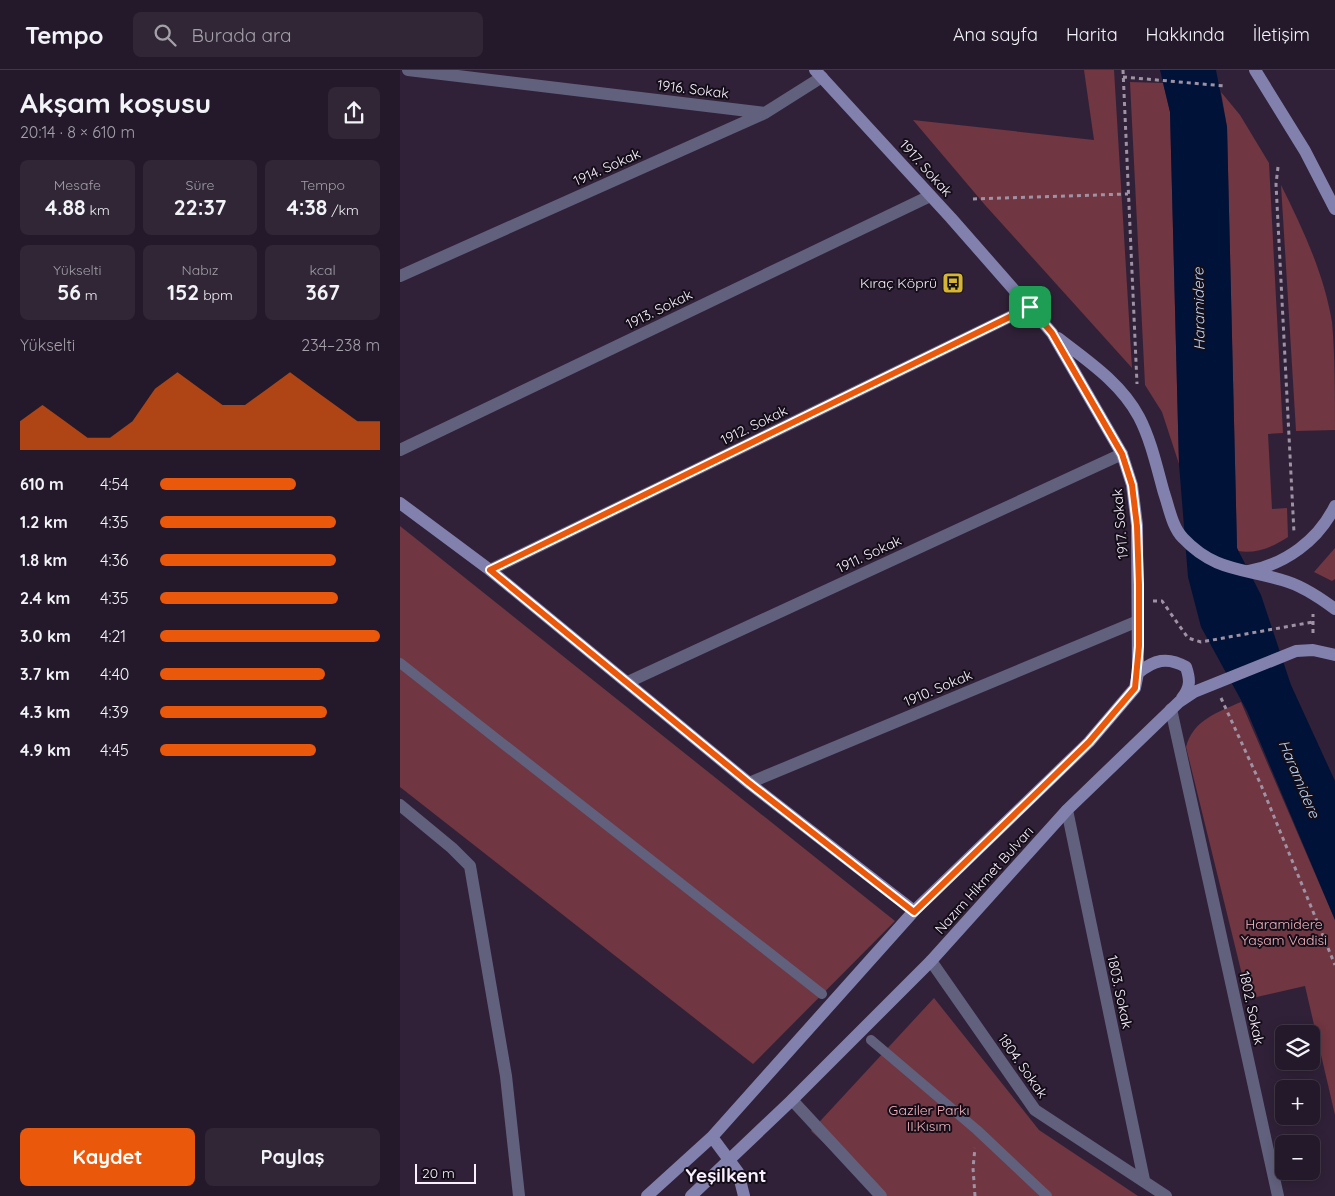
<!DOCTYPE html>
<html lang="tr">
<head>
<meta charset="utf-8">
<style>
	body { margin:0; font-family:Quicksand,sans-serif; background:#302636; color:#f1f3f6; height:100vh; display:flex; flex-direction:column; font-size:19px; white-space:nowrap }
	* { box-sizing:border-box; margin:0 }
	p { font-size:16px; color:#a3a0a8 }
	.icon { flex:none; width:28px; height:28px; fill:none; stroke:currentColor; stroke-width:2; stroke-linecap:round; stroke-linejoin:round }
	.map { position:relative; flex:1; overflow:hidden }
	.details { display:flex; flex-direction:column; background:#24192a; width:400px }
	.details>* { flex:none }
	.buttons { position:absolute; left:875px; top:955px; display:grid; gap:10px }
	.buttons a { display:grid; place-items:center; width:45px; height:45px; border-radius:8px; background:#24192a; box-shadow:0 2px 12px #0003,0 0 0 1px #413847; font-size:25px }
	.scale { position:absolute; left:15px; bottom:12px; width:61px; box-sizing:border-box; padding-left:5px; border:2px solid #f9effe; border-top:0; font-size:14px; line-height:18px; white-space:nowrap; color:#f9effe; -webkit-text-stroke:4px #140e18; paint-order:stroke }
	.pin { position:absolute; display:grid; place-items:center; width:42px; height:42px; color:#fff; margin:-21px; border-radius:10px; box-shadow:0 2px 8px #0006 }
	.round { display:grid; place-items:center; flex:none; width:52px; height:52px; border-radius:8px; background:#302636 }
	.summary { display:flex; align-items:center; justify-content:space-between; height:85px; padding:0 20px }
	h1 { font-size:28px; font-weight:800; line-height:38px }
	.stats { display:grid; grid-template-columns:repeat(3,1fr); gap:8px; height:85px; padding:5px 20px }
	.stats div { display:grid; align-content:center; border-radius:8px; background:#302636; text-align:center }
	.stats b { font-size:21px; font-weight:800 }
	.stats small { font-size:14px; font-weight:400 }
	.stats p { font-size:14px }
	.chart { height:140px; padding:10px 20px }
	.chart p { display:flex; justify-content:space-between }
	.chart svg { width:100%; height:90px; margin-top:5px; fill:#ea580c; opacity:.7 }
	.button { display:flex; gap:10px; margin-top:auto; padding:10px 20px }
	.button a { flex:1; height:58px; border-radius:8px; background:#ea580c; color:#fff; font-size:20px; font-weight:800; line-height:58px; text-align:center }
	.button a+a { background:#302636; color:#f1f3f6 }
	ul { padding:0 20px; list-style:none; font-size:16px }
	li { display:grid; grid-template-columns:80px 60px 1fr; align-items:center; height:38px }
	li i { height:12px; border-radius:6px; background:#ea580c }
	header { display:flex; align-items:center; gap:30px; box-sizing:border-box; height:70px; padding:0 25px; background:#24192a; border-bottom:1px solid #413847 }
	header strong { font-size:24px }
	nav { display:flex; gap:28px; margin-inline-start:auto; font-size:18px }
	.search { width:350px; height:45px; background:#302636; display:flex; align-items:center; gap:12px; box-sizing:border-box; padding:0 18px; border-radius:8px; color:#a3a0a8; font-size:19px }
	main { display:flex; flex:1; min-height:0 }
	.map>svg:first-child { display:block }
</style>
</head>
<body>
<header>
<strong>Tempo</strong>
<div class="search"><svg class="icon" aria-label="search" viewBox="0 0 24 24"><circle cx="10" cy="10" r="6"/><path d="M15 15l6 6"/></svg>Burada ara</div>
<nav><a>Ana sayfa</a><a>Harita</a><a>Hakkında</a><a>İletişim</a></nav>
</header>
<main>
<section class="details">
<div class="summary"><div><h1>Akşam koşusu</h1><p>20:14 · 8 × 610 m</p></div><a class="round"><svg class="icon" aria-label="share" viewBox="0 0 24 24"><path d="M12 15V3M7 8l5-5 5 5M5 13v7h14v-7"/></svg></a></div>
<div class="stats">
<div><p>Mesafe</p><b>4.88<small> km</small></b></div>
<div><p>Süre</p><b>22:37</b></div>
<div><p>Tempo</p><b>4:38<small> /km</small></b></div>
</div>
<div class="stats">
<div><p>Yükselti</p><b>56<small> m</small></b></div>
<div><p>Nabız</p><b>152<small> bpm</small></b></div>
<div><p>kcal</p><b>367</b></div>
</div>
<div class="chart"><p><span>Yükselti</span>234–238 m</p>
<svg viewBox="0 0 160 44" preserveAspectRatio="none"><path d="M0 44V30L10 22L20 30L30 38L40 38L50 30L60 14L70 6L80 14L90 22L100 22L110 14L120 6L130 14L140 22L150 30L160 30V44z"/></svg>
</div>
<ul>
<li><b>610 m</b>4:54<i style="width:62%"></i></li>
<li><b>1.2 km</b>4:35<i style="width:80%"></i></li>
<li><b>1.8 km</b>4:36<i style="width:80%"></i></li>
<li><b>2.4 km</b>4:35<i style="width:81%"></i></li>
<li><b>3.0 km</b>4:21<i style="width:100%"></i></li>
<li><b>3.7 km</b>4:40<i style="width:75%"></i></li>
<li><b>4.3 km</b>4:39<i style="width:76%"></i></li>
<li><b>4.9 km</b>4:45<i style="width:71%"></i></li>
</ul>
<div class="button"><a>Kaydet</a><a>Paylaş</a></div>
</section>
<div class="map">
<svg width="935" height="1126" viewBox="0 0 935 1126">
	<rect width="100%" height="100%" fill="#302138"/>
	<path fill="#703641" d="M684,0H714L732,298L585,135L513,50L694,70Z
		M730,12L763,13L770,42L779,394L762,342L745,315Z
		M821,22L840,45L869,93L883,363L868,364L872,439L887,438L888,467C873,477 856,484 838,481L837,478L827,57Z
		M881,115C903,159 924,204 932,252C935,284 935,327 935,360L896,361Z
		M0,456L495,851L353,994L0,717Z
		M935,478V509L932,511L914,502Z
		M841,632L935,850V1045L905,916L848,929L786,677C793,650 818,642 841,632Z
		M534,928L639,1060L738,1126H481L411,1061Z"/>
	<path fill="#001237" d="M760,0H816L827,57L837,478L861,525L891,615L935,711V850L847,641L801,557L788,507L779,394L770,42Z"/>
	<g fill="none" stroke-linecap="round" stroke-linejoin="round">
		<path stroke="#9e92a4" stroke-width="3" stroke-dasharray="4 4" stroke-linecap="butt" d="M723,0L737,314
			M723,7L825,16
			M878,97L876,114L894,463
			M573,129L728,124
			M753,531H762L788,568L801,572L913,552
			M913,563V544
			M821,628L861,715L935,895
			M575,1126L573,1098L575,1078"/>
		<path stroke="#61617e" stroke-width="10" d="M0,593L422,924
			M471,970L577,1060L647,1126"/>
		<path stroke="#61617e" stroke-width="12" d="M8,0L365,43
			M0,206L365,43L422,7
			M0,380L530,126
			M90,500L630,237
			M228,612L722,384
			M771,639L878,1126
			M349,713L738,551
			M0,735L52,778L70,796L106,1006L119,1126
			M667,740L744,1110
			M531,891L635,1040L766,1126
			M392,1030L481,1126"/>
		<path stroke="#8281ae" stroke-width="12" d="M855,0L905,81L935,139
			M658,268C688,291 721,313 739,347C751,370 757,398 764,423C769,437 772,457 783,468C814,501 842,498 882,510C901,515 919,527 935,539
			M0,433L90,500L349,713L514,841
			M849,501C885,494 918,471 935,436
			M738,603C754,590 767,586 786,597C790,609 791,617 782,628
			M312,1067L338,1102L344,1126
			M247,1126L312,1067L514,841L689,672L735,618L738,603L737,455L732,415L722,384L652,263L551,148L415,0
			M291,1126L392,1030L531,891L667,740L779,632L794,622L896,581L913,580L935,585"/>
	</g>
	<g fill="none" stroke-linecap="round" stroke-linejoin="round">
		<g stroke="#fff" stroke-width="10">
			<path id="route" d="M630,237L652,263L722,384L732,415L737,456L739,515V576L735,618L689,672L514,842L349,713L90,500Z"/>
		</g>
		<use href="#route" stroke="#ea580c" stroke-width="6"/>
	</g>
	<defs>
		<g id="bus-square" transform="scale(1.125)"><rect x="-9" y="-9" width="18" height="18" rx="4" fill="#d6b534" stroke="#140e18"/><path d="M-5-6H5V4H4V6H2V4H-2V6H-4V4H-5ZM-3.5-4V0h7V-4ZM-3.5 1.2v1.5H-2V1.2ZM2 1.2v1.5H3.5V1.2Z" fill="#111"/></g>
	</defs>
	<g fill-rule="evenodd">
		<use href="#bus-square" x="553" y="213"/>
	</g>
	<g text-anchor="middle" stroke-width="4" stroke-linejoin="round" paint-order="stroke">
		<g font-size="14" fill="#f9effe" stroke="#140e18">
			<text transform="translate(293 19) rotate(7)" y="5">1916. Sokak</text>
			<text transform="translate(207 97) rotate(-24)" y="5">1914. Sokak</text>
			<text transform="translate(526 98) rotate(48)" y="5">1917. Sokak</text>
			<text transform="translate(259 239) rotate(-26)" y="5">1913. Sokak</text>
			<text transform="translate(354 355) rotate(-26)" y="5">1912. Sokak</text>
			<text transform="translate(720 454) rotate(-95)" y="5">1917. Sokak</text>
			<text transform="translate(469 484) rotate(-25)" y="5">1911. Sokak</text>
			<text transform="translate(538 618) rotate(-23)" y="5">1910. Sokak</text>
			<text transform="translate(584 810) rotate(-48)" y="5">Nazım Hikmet Bulvarı</text>
			<text transform="translate(720 922) rotate(78)" y="5">1803. Sokak</text>
			<text transform="translate(852 938) rotate(78)" y="5">1802. Sokak</text>
			<text transform="translate(623 996) rotate(55)" y="5">1804. Sokak</text>
		</g>
		<g font-size="14" fill="#f9effe" stroke="#140e18" text-anchor="end">
			<text x="537" y="218">Kıraç Köprü</text>
		</g>
		<g font-size="14" fill="#f6b4bd" stroke="#140e18">
			<text x="884" y="859">Haramidere<tspan x="884" dy="16">Yaşam Vadisi</tspan></text>
			<text x="529" y="1045">Gaziler Parkı<tspan x="529" dy="16">II.Kısım</tspan></text>
		</g>
		<g font-size="15" font-style="italic" fill="#c0d7f7" stroke="#140e18">
			<text transform="translate(799 239) rotate(-91)" y="5">Haramidere</text>
			<text transform="translate(899 709) rotate(67)" y="5">Haramidere</text>
		</g>
		<g font-size="19" font-weight="bold" fill="#f9effe" stroke="#140e18">
			<text x="326" y="1112">Yeşilkent</text>
		</g>
	</g>
</svg>
<div class="buttons">
<a><svg class="icon" aria-label="layers" viewBox="0 0 24 24"><path d="M12 4l9 5-9 5-9-5zM3 14l9 5 9-5"/></svg></a>
<a>+</a>
<a>−</a>
</div>
<div class="scale">20 m</div>
<div class="pin" style="left:630px;top:237px;background:#1e9e55"><svg class="icon" aria-label="arrive" viewBox="0 0 24 24"><path d="M6 21V4h12l-3 4 3 4H6"/></svg></div>
</div>
</main>
</body>
</html>
